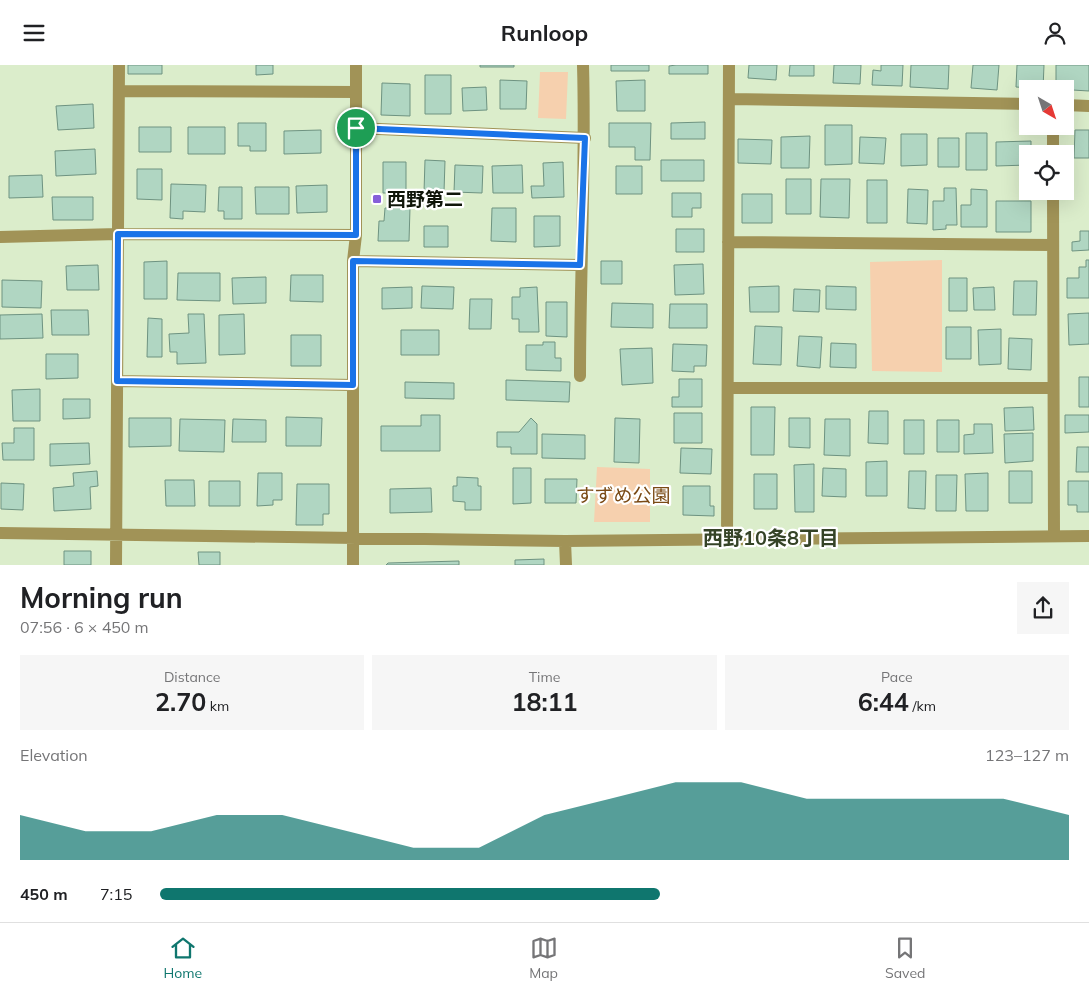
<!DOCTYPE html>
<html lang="en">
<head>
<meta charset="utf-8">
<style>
	body { margin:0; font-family:Mulish,"Noto Sans JP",sans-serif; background:#f6f6f6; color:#202124; height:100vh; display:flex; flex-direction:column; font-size:19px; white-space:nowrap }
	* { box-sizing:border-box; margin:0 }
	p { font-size:16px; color:#757577 }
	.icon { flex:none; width:28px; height:28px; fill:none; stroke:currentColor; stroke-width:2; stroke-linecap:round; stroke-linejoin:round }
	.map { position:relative; height:500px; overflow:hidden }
	.panel { display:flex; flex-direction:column; background:#fff; flex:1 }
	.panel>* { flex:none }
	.needle { width:32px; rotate:141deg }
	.fabs { position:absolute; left:1019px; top:15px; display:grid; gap:10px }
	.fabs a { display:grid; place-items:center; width:55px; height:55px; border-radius:0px; background:#fff; box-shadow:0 5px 20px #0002; font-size:25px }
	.pin { position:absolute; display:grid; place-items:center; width:42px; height:42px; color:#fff; margin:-21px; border:2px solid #fff; border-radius:50%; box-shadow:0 1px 5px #0007 }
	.round { display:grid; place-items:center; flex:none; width:52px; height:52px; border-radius:0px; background:#f6f6f6 }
	.head { display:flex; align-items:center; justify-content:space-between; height:85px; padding:0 20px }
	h1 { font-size:28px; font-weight:700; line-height:38px }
	.metrics { display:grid; grid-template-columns:repeat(3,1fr); gap:8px; height:85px; padding:5px 20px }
	.metrics div { display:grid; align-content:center; border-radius:0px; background:#f6f6f6; text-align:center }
	.metrics b { font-size:25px; font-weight:700 }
	.metrics small { font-size:14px; font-weight:400 }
	.metrics p { font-size:14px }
	.chart { height:140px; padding:10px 20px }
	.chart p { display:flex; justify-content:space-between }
	.chart svg { width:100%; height:90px; margin-top:5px; fill:#0f766e; opacity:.7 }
	ul { padding:0 20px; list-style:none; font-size:16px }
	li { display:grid; grid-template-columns:80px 60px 1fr; align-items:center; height:38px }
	li i { height:12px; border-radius:6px; background:#0f766e }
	header { display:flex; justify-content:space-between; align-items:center; height:65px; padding:0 20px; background:#fff; font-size:22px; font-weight:700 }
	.tabs { display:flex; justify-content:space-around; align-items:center; height:70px; border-top:1px solid #e0e0e0; background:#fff; font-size:14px; color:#757577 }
	.tabs a { display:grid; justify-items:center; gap:2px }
	.tabs .current { color:#0f766e }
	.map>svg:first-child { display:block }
</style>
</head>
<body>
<header><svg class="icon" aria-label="menu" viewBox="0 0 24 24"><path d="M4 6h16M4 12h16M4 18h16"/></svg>Runloop<svg class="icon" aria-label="person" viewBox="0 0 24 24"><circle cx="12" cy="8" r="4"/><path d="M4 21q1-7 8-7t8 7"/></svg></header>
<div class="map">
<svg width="1089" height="500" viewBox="0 0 1089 500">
	<rect width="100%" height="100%" fill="#dbedcb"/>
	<path fill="#f6d0ae" d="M540,7H568L566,54L538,53Z
		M942,195V307L872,306L870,197Z
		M597,402L650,404V457H594Z"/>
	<path fill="#b0d6c2" stroke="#6e9381" d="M128,0H162V9H128Z
		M256,0H273V9L256,10Z
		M480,0H514V2H480Z
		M611,0H649V6H611Z
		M676,0H708V9H669V1Z
		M749,0H777L776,15L748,13Z
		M790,0H814V11H789Z
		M834,0H861L860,19L833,18Z
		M881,0H903L902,21L872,20L873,5L881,6Z
		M911,0H949L948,24L910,22Z
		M973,0H999L997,25L971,23Z
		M1017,0H1044L1043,24L1016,22Z
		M1056,0H1089V26L1056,24Z
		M425,10H451V49H425Z
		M500,15L527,16L526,44H500Z
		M645,15V46H617L616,16Z
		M382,18L410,19V51L381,50Z
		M486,22L487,45L463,46L462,23Z
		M93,39L94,63L58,65L56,41Z
		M705,57V74H671V58Z
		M238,58H266V86H250V81H238Z
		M609,58H651L650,95H635V82H609Z
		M825,60H852V99L825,100Z
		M139,62H171V87H139Z
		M188,62H225V89H188Z
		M321,65V88L284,89V66Z
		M1075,65H1089V93H1074Z
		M966,68H987V105H966Z
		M901,69H927V100L901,101Z
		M810,71L809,103H781V72Z
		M860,72L886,73L884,99L859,98Z
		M938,73H959V102H938Z
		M738,74L772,75L771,99L738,98Z
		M1031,76V89H1028V100L996,101V77Z
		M95,84L96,109L56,111L55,86Z
		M425,95L445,96L444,127H424Z
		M661,95H704V116H661Z
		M383,97H406V128H383Z
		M563,97L564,132L532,133L531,121H544L543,98Z
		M455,100L483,101L482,128L454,127Z
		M522,100L523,128H493L492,101Z
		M616,101H642V129H616Z
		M137,104H162V135L137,134Z
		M42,110L43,132L9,133V111Z
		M786,114H811V149H786Z
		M821,114H850L849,153L820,152Z
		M867,115H887V158H867Z
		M171,119L206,120L205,147L183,146V154L170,153Z
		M327,120V147L297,148L296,121Z
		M219,122H242V154H224V146H218Z
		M255,122H289V149H256Z
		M944,123H956L957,160H946V164L933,165V136H944Z
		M908,124L928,125L927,159L907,158Z
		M971,124L987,125V162H961V140H971Z
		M672,128H701V143H692V152H672Z
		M742,129H772V158H742Z
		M52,132H93V155H53Z
		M996,136H1031V167H996Z
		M385,143H410L409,176H378L379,156H384Z
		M492,143H516V177L491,176Z
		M534,151H560V181L534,182Z
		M424,161H448V182H424Z
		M676,164H704V187H676Z
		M1080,166H1089V185L1072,186V177L1080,176Z
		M1086,195H1089V233H1067V213H1079V202H1086Z
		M167,196V234H144V197Z
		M601,196H622V219H601Z
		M703,199L704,229L675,230L674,200Z
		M98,200L99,225H67L66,201Z
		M178,208H220V236L177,235Z
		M291,210H323V237L290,236Z
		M266,212V238L233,239L232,213Z
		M949,213H967V246H949Z
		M2,215L42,216L41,243L2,242Z
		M1014,216H1037L1036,250H1013Z
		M422,221L454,222L453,244L421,243Z
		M779,221V247H750L749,222Z
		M826,221L856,222V245L826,244Z
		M412,222V243L382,244V223Z
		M537,222L539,267H519V254H512V232H520V223Z
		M994,222L995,245H974L973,223Z
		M794,224L820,225L819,247L793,246Z
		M470,234H492L491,264H469Z
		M546,237H567V272L546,271Z
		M612,238L653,239V263L611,262Z
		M670,239H707V263H669Z
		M51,245H88L89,270H52Z
		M1089,248V279L1069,280L1068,249Z
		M42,249L43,273L0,274V250Z
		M188,249H204L206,298L177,299V287H170L169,269L189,268Z
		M244,249L245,289L219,290V250Z
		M148,253L162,254V292H147Z
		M755,261L782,262L781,300L753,299Z
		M946,262H971V294H946Z
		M1001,264V299L979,300L978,265Z
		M401,265H439V290H401Z
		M291,270H321V301H291Z
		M799,271L822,272L820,303L797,301Z
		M1009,273L1032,274L1031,305L1008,304Z
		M543,277H555V293H561V306L526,305V280H543Z
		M831,278L856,279V303L830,302Z
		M673,279L707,280L706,301H694V307L672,306Z
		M652,283L653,318L622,320L620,284Z
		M46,289H78V313L46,314Z
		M1079,312H1089V342H1079Z
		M679,314H702V342H672V332H679Z
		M506,315L570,317L569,337L506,335Z
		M405,317L454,318V334L405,333Z
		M40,324V356H13L12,325Z
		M63,334H90V353L63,354Z
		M751,342H775L774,390H751Z
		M1033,342L1034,365L1005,366L1004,343Z
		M869,346H888V379L868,378Z
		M674,348H702V378H674Z
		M421,350H440V386H381V361H421Z
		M1065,350H1089V367L1065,368Z
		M286,352L322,353L321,381H286Z
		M129,353H171V381L129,382Z
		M531,353L537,359V389H511V382H497V367H519Z
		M615,353L640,354L639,398L614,397Z
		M789,353H810V383L789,382Z
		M180,354L225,355L224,387L179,386Z
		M233,354L266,355V377H232Z
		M825,354H850V391L824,390Z
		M904,355H924V389H904Z
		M937,355H959V387H937Z
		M974,359H992L993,388L964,389V370L974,369Z
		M14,363H34V395H3L2,378H14Z
		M1033,368V396L1005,398L1004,369Z
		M542,369L585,370V394L542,393Z
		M89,378L90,399L50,401V379Z
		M1077,382H1089V407H1076Z
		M681,383L712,384L711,409L680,408Z
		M887,396V431H866V397Z
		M814,399V447H795L794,400Z
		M513,403H531V438L513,439Z
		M823,403L846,404V432L822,431Z
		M97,406L98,421L90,422L91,444L54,446L53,423L74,421L73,408Z
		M909,406H926L925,444L908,443Z
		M1009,406H1032V438H1009Z
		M258,408H282V435H273V440L257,441Z
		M988,408V446H966L965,409Z
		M754,409H777V444H754Z
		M936,410H957L956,446H936Z
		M457,412L478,413V421H481V445H465V437L453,436V421H457Z
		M545,414H577L576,438H545Z
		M165,415H194L195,441H166Z
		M209,416H240V441H209Z
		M1068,416H1089V447H1077V440H1068Z
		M1,418L24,419L23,445L1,444Z
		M297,419H329V449H323V460H296Z
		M683,421H710V441H714V451L683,450Z
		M431,423L432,447L390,448V424Z
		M64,486H91V500H64Z
		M198,487H220V500H199Z
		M544,494V500H515V495Z
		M459,496V500H386L388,498Z"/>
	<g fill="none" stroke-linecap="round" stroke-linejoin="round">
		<path stroke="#a19357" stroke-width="12" d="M119,26L356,27
			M729,34L1028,39
			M1065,40L1089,41
			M1053,61V89
			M356,63L585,73
			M1053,126L1054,471
			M0,172L118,169L356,170
			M728,177L1053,180
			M353,196L580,200
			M580,311C580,207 586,104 583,0
			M117,316L353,320
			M728,323H1053
			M0,468L565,476L1089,471
			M727,474L729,0
			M565,476L566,500
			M116,500L119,0
			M353,500V196L356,170V0"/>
	</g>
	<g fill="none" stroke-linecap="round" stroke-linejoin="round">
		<g stroke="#fff" stroke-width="10">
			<path id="route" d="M356,63L585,73L580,200L353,196V320L117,316L118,169L356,170Z"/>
		</g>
		<use href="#route" stroke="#1a73e8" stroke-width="6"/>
	</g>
	<rect fill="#865fd9" stroke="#fff" stroke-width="2" x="372" y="129" width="10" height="10" rx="2.5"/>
	<g text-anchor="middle" stroke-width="4.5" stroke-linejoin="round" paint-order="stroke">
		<g font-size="19" font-weight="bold" fill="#0f1509" stroke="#fff" text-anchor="start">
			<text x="387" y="141">西野第二</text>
		</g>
		<g font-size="19" fill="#7a4a15" stroke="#fff">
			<text x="623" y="437">すずめ公園</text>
		</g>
		<g font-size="20" font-weight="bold" fill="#354327" stroke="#fff">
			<text x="771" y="480">西野10条8丁目</text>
		</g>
	</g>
</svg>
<div class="fabs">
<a><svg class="needle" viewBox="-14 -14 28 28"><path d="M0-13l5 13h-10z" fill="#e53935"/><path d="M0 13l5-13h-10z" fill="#757577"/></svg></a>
<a><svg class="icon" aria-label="locate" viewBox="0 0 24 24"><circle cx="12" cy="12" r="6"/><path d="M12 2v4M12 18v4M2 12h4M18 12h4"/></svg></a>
</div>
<div class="pin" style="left:356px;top:63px;background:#1e9e55"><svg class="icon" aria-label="arrive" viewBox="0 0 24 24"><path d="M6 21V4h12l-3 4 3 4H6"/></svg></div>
</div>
<section class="panel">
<div class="head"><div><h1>Morning run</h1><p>07:56 · 6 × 450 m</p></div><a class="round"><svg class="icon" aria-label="share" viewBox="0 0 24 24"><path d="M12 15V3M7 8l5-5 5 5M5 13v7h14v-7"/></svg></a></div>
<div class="metrics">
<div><p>Distance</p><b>2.70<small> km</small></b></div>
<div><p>Time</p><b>18:11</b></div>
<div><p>Pace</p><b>6:44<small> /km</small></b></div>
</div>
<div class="chart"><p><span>Elevation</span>123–127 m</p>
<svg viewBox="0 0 160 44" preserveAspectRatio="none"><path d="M0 44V22L10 30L20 30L30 22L40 22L50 30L60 38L70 38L80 22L90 14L100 6L110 6L120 14L130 14L140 14L150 14L160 22V44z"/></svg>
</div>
<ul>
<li><b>450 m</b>7:15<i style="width:55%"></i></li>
</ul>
</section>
<nav class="tabs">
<a class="current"><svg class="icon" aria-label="home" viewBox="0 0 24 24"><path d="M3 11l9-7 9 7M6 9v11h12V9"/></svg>Home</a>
<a><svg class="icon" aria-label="map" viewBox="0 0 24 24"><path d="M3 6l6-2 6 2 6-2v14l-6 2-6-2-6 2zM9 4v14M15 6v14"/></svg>Map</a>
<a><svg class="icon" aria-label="saved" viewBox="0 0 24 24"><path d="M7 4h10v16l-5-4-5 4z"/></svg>Saved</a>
</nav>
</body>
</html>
